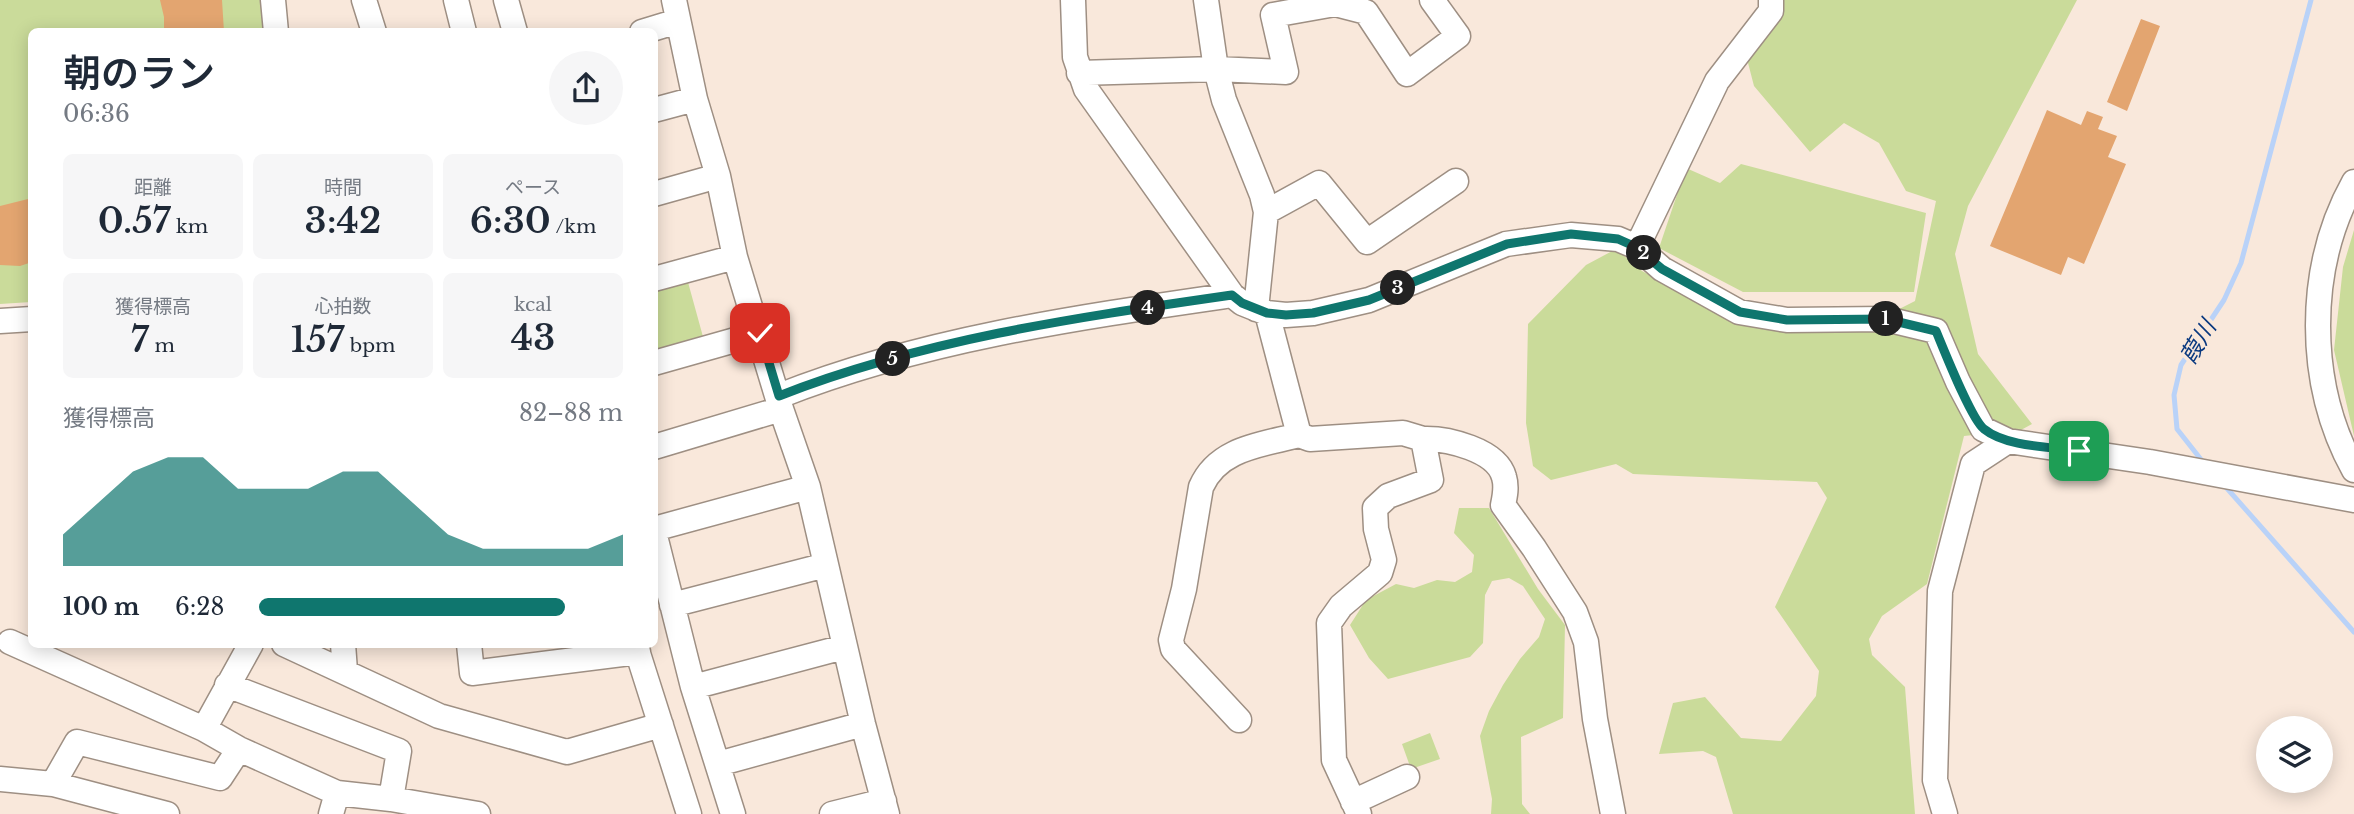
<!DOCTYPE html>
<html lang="ja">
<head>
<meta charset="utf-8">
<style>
	body { margin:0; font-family:"Libre Baskerville","Noto Sans JP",serif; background:#f6f6f7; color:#1f2937; height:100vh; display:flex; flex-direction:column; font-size:26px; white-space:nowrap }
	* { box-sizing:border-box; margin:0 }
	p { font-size:23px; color:#747a83 }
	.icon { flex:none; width:38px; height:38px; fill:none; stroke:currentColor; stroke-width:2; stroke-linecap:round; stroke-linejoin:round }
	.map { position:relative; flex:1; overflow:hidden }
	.drawer { position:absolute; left:28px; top:28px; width:630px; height:620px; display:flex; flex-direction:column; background:#fff; border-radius:10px; box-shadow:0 4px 18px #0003 }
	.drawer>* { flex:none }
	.controls { position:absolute; left:2256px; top:716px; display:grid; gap:14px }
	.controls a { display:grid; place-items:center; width:77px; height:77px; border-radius:50%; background:#fff; box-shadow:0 4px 18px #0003; font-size:35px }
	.pin { position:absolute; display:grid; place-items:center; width:60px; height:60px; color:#fff; margin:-30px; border-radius:14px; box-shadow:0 4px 10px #0006 }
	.km { position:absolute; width:35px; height:35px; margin:-18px; border-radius:50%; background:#222; color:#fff; font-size:19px; line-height:35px; text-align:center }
	.round { display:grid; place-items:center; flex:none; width:74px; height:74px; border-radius:37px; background:#f6f6f7 }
	.head { display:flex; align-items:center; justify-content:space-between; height:119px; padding:0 35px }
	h1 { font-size:38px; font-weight:600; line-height:52px }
	.figures { display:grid; grid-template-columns:repeat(3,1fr); gap:10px; height:119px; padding:7px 35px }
	.figures div { display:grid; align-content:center; border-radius:10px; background:#f6f6f7; text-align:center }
	.figures b { font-size:35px; font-weight:600 }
	.figures small { font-size:19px; font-weight:400 }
	.figures p { font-size:19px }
	.chart { height:196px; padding:14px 35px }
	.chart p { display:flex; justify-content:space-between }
	.chart svg { width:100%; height:126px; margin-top:7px; fill:#0f766e; opacity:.7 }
	ul { padding:0 35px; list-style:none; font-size:23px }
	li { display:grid; grid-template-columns:112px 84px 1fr; align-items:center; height:52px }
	li i { height:18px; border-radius:9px; background:#0f766e }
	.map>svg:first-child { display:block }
</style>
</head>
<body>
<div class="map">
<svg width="2354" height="814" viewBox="0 0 2354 814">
	<rect width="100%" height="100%" fill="#f9e8db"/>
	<path fill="#cadb9a" d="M0,0H264L267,31L32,32L31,302L0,304Z
		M1781,0H2077L1968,206L1955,254L1978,354L2032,424L2021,430L1964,436L1927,584L1882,616L1869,639L1872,655L1905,687L1915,814H1733L1716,757L1703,751L1659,754L1673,703L1705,697L1741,738L1781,741L1816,696L1819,671L1775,607L1827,498L1817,482L1633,474L1616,464L1551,480L1533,466L1526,423L1528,324L1586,265L1616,249L1642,271L1711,309L1856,331L1915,301L1936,201L1906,191L1879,143L1844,123L1810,152L1754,86L1747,59Z
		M1741,164L1926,213L1914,292H1743L1659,248L1686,168L1720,183Z
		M2354,230V436L2334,350L2343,267Z
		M686,275L705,344L655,358V285Z
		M1459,508H1489L1538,589L1565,625L1563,718L1521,737L1522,804L1530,814H1491L1492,799L1480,736L1489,711L1503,685L1520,659L1539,637L1545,619L1523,586L1509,578L1492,581L1485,595L1483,643L1470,657L1388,679L1369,658L1350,625L1366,600L1396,584L1414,588L1437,580L1455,582L1472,572L1474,555L1454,533Z
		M1430,733L1440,759L1411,769L1402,744Z"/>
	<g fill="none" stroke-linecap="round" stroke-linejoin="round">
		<path stroke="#b9d2f8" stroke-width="5" d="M2203,462L2177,429L2174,395L2181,365L2224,300L2241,263L2311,0
			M2224,485L2354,632"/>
	</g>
	<path fill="#e3a570" d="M160,0H222L224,32H164V17Z
		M2141,19L2160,26L2127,111L2107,102Z
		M2047,110L2081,125L2087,111L2103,117L2098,129L2117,136L2108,157L2126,164L2084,264L2068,257L2061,275L1990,246Z
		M32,198V262L20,266L0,265V206Z"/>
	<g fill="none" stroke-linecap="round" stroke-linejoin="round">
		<g stroke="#9e8f83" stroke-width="27">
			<path id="minor" d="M273,0L276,32
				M364,0L374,32
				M456,0L464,32
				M506,0L515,32
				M674,0L695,99L718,176L735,257L781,409L808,487L863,724L887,814
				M1073,0L1075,57L1086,89L1232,295L1242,303L1267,313L1286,315L1313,313L1369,300L1506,244L1571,235L1618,239L1637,247L1662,269L1739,312L1787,320L1886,319L1936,331L1958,382L1983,429L2008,441L2150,462L2354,500
				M1206,0L1216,69L1224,100L1262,195L1266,212L1256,309
				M642,32L678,21
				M1079,73L1216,69L1286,72L1273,15L1335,4L1366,12L1407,74L1458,36L1432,0
				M654,110L695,99
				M2354,182C2306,268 2306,383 2354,470
				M654,194L718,176
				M1266,212L1319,183L1367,242L1456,181
				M1637,247L1717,81L1771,11V0
				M654,279L735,257
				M1267,313L1299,435L1310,439L1403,433L1423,439L1431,480L1388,496L1375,508L1376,529L1384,560L1380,573L1341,606L1329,623L1334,760L1359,814
				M0,321L32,319
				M654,363L760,333
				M779,396C923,339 1080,317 1232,295
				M1423,439C1447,438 1497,450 1504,477C1507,487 1505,496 1503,505L1534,548L1575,612L1586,642L1595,719L1613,814
				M654,447L781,409
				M654,529L808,487
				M654,532L693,687L733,814
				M672,605L826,565
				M10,642L204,729L239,749L337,793L391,799L478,814
				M284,644L439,716L567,752L661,725
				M343,644L345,671
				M469,644L472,673L638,652
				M635,644L689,814
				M227,685L399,751L391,799
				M693,687L844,647
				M1239,720L1173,649L1171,640L1184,589L1201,487C1218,448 1261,445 1299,435
				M204,729L251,644
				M718,764L863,724
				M0,779L53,784L167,814
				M53,784L77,742L220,778L239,749
				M1353,802L1407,777
				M331,814L337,793
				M832,814L884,801
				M1945,814L1935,780L1940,591L1973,464L2008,441"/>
		</g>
		<use href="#minor" stroke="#fff" stroke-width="24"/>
	</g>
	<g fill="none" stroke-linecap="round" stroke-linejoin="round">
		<g stroke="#fff" stroke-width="14">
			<path id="route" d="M760,333L779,396C923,339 1080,317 1232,295L1242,303L1267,313L1286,315L1313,313L1369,300L1507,244L1571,234L1618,239L1636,247L1662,269L1740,312L1787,320L1886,319L1936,331C1944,350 1971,419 1984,429C2006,447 2052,447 2079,451"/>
		</g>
		<use href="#route" stroke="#0f766e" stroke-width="9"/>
	</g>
	<g text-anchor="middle" stroke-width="7" stroke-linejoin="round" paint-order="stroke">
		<g font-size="23" font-style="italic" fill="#09387f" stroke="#f9e8db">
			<text transform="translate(2198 342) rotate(-59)" y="8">葭川</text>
		</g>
	</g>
</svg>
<div class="controls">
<a><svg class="icon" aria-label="layers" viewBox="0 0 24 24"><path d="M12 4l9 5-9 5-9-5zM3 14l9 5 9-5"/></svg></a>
</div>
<div class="pin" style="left:2079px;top:451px;background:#1e9e55"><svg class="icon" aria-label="arrive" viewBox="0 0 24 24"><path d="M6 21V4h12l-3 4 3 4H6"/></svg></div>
<div class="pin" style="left:760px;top:333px;background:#d93025"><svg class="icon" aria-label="check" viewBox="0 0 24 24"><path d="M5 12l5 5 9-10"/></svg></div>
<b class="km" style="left:1886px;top:319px">1</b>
<b class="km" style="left:1644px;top:253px">2</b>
<b class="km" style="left:1398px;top:288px">3</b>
<b class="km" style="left:1148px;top:308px">4</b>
<b class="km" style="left:893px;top:359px">5</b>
<section class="drawer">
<div class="head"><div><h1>朝のラン</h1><p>06:36</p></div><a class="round"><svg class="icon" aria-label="share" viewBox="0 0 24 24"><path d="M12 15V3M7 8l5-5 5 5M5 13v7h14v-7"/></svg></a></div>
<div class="figures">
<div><p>距離</p><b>0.57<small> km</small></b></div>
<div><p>時間</p><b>3:42</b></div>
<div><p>ペース</p><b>6:30<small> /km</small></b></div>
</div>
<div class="figures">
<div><p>獲得標高</p><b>7<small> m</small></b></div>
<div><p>心拍数</p><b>157<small> bpm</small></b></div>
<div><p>kcal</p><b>43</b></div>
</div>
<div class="chart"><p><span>獲得標高</span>82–88 m</p>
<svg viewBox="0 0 160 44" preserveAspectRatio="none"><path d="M0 44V33L10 22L20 11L30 6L40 6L50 17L60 17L70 17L80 11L90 11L100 22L110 33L120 38L130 38L140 38L150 38L160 33V44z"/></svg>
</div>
<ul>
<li><b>100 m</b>6:28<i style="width:84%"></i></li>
</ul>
</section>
</div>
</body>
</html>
